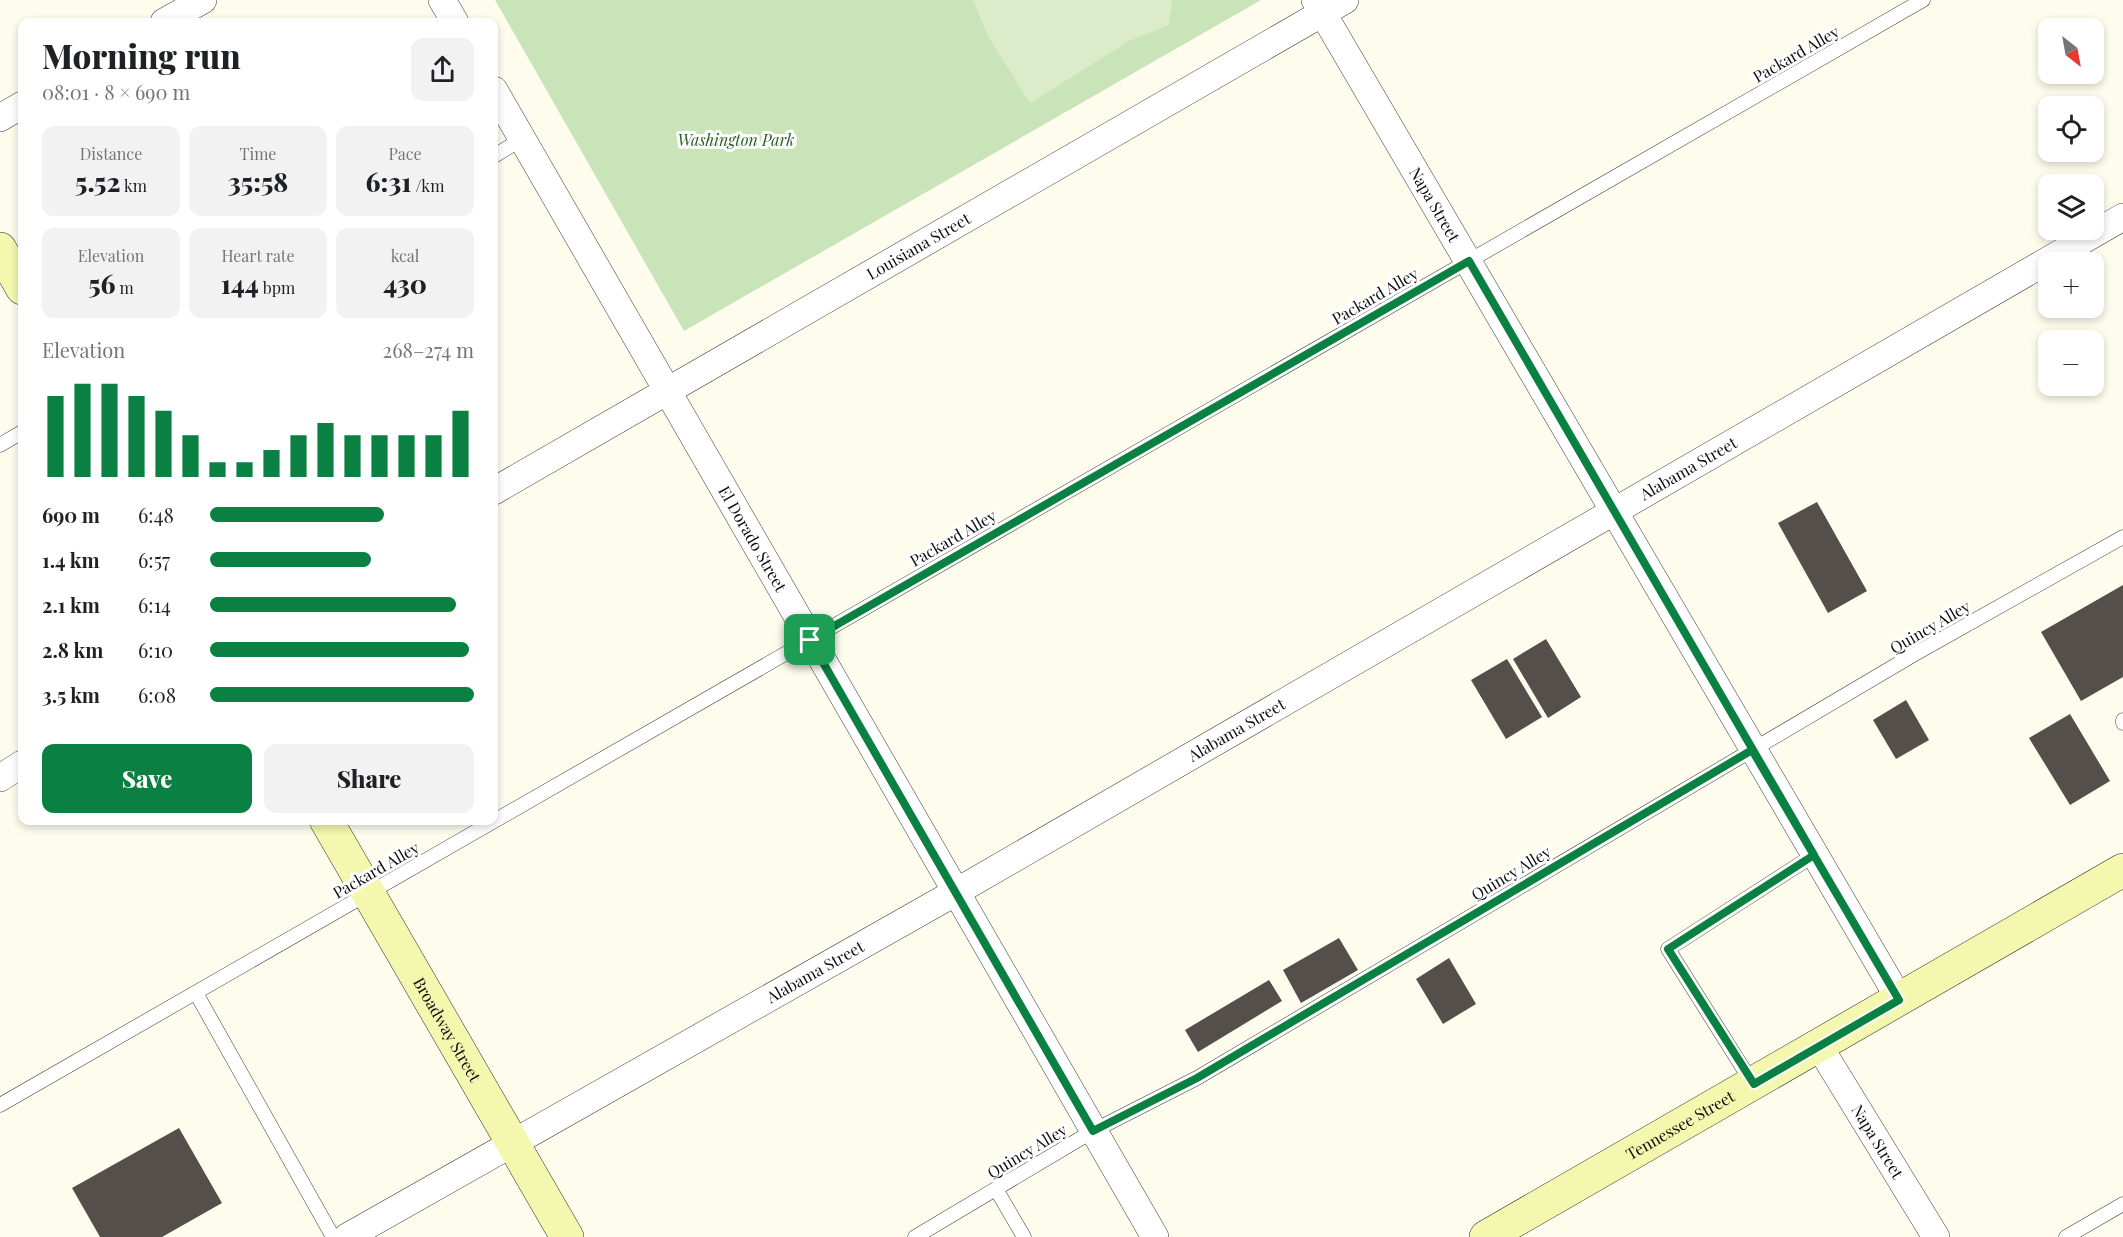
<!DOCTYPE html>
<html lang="en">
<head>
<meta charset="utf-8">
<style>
	body { margin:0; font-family:"Playfair Display",serif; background:#f2f2f2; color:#202124; height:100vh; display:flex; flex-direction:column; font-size:22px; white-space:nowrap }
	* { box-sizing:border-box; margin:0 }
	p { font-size:20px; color:#757577 }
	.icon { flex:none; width:33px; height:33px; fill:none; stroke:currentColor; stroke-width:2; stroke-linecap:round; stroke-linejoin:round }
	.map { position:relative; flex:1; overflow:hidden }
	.side { position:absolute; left:18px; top:18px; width:480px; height:807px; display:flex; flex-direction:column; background:#fff; border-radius:12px; box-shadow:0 3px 9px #0003 }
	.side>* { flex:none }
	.needle { width:39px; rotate:149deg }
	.tools { position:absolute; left:2038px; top:18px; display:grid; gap:12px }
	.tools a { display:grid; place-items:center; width:66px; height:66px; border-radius:12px; background:#fff; box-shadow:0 3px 9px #0003; font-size:30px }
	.pin { position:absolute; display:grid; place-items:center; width:51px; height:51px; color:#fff; margin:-26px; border-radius:12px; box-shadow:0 3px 9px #0006 }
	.round { display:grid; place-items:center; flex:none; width:63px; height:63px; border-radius:12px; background:#f2f2f2 }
	.summary { display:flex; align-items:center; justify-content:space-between; height:102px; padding:0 24px }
	h1 { font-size:33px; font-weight:800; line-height:45px }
	.stats { display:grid; grid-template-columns:repeat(3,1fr); gap:9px; height:102px; padding:6px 24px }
	.stats div { display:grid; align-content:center; border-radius:12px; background:#f2f2f2; text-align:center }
	.stats b { font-size:26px; font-weight:800 }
	.stats small { font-size:16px; font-weight:400 }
	.stats p { font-size:16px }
	.chart { height:168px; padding:12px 24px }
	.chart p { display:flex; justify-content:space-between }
	.chart svg { width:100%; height:108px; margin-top:6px; stroke:#0b8043; stroke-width:6 }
	.button { display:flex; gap:12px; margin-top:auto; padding:12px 24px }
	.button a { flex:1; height:69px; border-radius:12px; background:#0b8043; color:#fff; font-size:24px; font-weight:800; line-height:69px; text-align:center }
	.button a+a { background:#f2f2f2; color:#202124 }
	ul { padding:0 24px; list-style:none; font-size:20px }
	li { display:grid; grid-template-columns:96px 72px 1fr; align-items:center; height:45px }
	li i { height:15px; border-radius:8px; background:#0b8043 }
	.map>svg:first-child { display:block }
</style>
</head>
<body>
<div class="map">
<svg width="2123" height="1237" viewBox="0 0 2123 1237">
	<rect width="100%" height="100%" fill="#fdfced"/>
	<path fill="#cae4ba" d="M495,0H1261L684,331Z"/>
	<path fill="#dceccb" d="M973,0H1172L1169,25L1129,41L1030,103L989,38Z"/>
	<path fill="#544f4a" d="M1817,502L1867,591L1828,613L1778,523Z
		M2123,585V677L2081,701L2041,632Z
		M1546,639L1581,697L1548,718L1513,659Z
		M1507,659L1542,717L1506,739L1471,680Z
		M1906,700L1929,740L1896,759L1873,720Z
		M2070,714L2110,781L2070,805L2029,738Z
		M1339,938L1358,970L1301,1003L1283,970Z
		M1449,958L1476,1004L1443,1024L1416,979Z
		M1269,980L1282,1001L1198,1052L1185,1030Z
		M179,1128L222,1203L162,1237H100L72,1188Z"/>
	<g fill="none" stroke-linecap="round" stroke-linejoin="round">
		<g stroke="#3f3f3f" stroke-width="15">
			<path id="service" d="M494,156L522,139
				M0,445L22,432
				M2123,720V723
				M196,993L333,1237
				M1753,1084L1668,949L1814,855
				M0,1105L1923,0
				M996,1189L1024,1237
				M915,1237L1093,1131L1197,1078L1913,655L2123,537
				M2066,1237L2123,1204"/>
		</g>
		<g stroke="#3f3f3f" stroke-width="28">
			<g id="minor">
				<path d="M442,0L455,22"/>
				<path id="s1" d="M1315,0L1900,1000"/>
				<path d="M164,22L203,0"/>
				<path id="s2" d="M494,90L1155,1237"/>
				<path d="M0,118L22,105"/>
				<path id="s3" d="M494,491L1345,0"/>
				<path d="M0,778L22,764"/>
				<path id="s4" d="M1819,1046L1936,1237"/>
				<path id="s5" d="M347,1237L956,892L2123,217"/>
			</g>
		</g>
		<g stroke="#2e2e2e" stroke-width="34">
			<g id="secondary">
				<path d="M0,249L22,288"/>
				<path id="s6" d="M326,820L567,1237"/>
				<path id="s7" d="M1486,1237L2123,870"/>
			</g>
		</g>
		<use href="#service" stroke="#fff" stroke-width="14"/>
		<use href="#minor" stroke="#fff" stroke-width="27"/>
		<use href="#secondary" stroke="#f4f7ae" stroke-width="33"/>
	</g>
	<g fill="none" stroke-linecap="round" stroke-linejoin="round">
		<g stroke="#fff" stroke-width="12">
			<path id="route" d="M810,640L1093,1131L1197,1078L1752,750L1899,1000L1754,1084L1668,949L1814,855L1469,261L810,640"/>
		</g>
		<use href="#route" stroke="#0b8043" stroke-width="8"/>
	</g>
	<g text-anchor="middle" stroke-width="6" stroke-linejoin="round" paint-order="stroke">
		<g font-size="16" fill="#0c0c0c" stroke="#fff">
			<text transform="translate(1796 54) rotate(-30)" y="6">Packard Alley</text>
			<text dy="6" stroke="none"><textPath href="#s1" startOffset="237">Napa Street</textPath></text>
			<text dy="6" stroke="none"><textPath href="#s3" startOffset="490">Louisiana Street</textPath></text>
			<text transform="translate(1375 296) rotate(-30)" y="6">Packard Alley</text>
			<text dy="6" stroke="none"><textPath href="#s5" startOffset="1546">Alabama Street</textPath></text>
			<text transform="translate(953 538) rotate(-30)" y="6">Packard Alley</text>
			<text dy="6" stroke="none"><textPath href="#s2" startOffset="518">El Dorado Street</textPath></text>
			<text transform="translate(1930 627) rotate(-30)" y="6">Quincy Alley</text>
			<text dy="6" stroke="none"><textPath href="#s5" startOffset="1024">Alabama Street</textPath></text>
			<text transform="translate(376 870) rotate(-30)" y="6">Packard Alley</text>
			<text transform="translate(1511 873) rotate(-31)" y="6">Quincy Alley</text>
			<text dy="6" stroke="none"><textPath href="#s5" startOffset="538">Alabama Street</textPath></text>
			<text dy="6" stroke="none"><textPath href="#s6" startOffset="242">Broadway Street</textPath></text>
			<text dy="6" stroke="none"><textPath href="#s7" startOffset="224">Tennessee Street</textPath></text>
			<text dy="6" stroke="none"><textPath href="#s4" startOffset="112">Napa Street</textPath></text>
			<text transform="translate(1027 1151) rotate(-31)" y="6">Quincy Alley</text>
		</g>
		<g font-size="16" font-style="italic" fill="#275d23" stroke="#fff">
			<text x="736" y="146">Washington Park</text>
		</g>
	</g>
</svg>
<div class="tools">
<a><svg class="needle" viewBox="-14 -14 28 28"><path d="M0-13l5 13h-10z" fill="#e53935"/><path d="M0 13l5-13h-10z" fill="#757577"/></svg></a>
<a><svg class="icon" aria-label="locate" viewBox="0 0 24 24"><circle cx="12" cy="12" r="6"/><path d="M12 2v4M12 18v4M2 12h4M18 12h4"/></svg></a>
<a><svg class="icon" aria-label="layers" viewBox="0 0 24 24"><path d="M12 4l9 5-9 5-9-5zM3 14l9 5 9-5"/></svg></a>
<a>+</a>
<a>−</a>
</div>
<div class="pin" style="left:810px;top:640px;background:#1e9e55"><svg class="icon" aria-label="arrive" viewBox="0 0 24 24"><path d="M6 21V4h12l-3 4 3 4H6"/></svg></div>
<section class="side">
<div class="summary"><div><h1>Morning run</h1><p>08:01 · 8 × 690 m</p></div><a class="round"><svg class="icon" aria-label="share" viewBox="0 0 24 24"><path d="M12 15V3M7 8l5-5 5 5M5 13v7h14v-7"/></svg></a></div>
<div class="stats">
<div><p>Distance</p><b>5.52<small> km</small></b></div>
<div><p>Time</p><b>35:58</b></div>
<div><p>Pace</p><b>6:31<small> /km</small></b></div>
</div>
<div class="stats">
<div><p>Elevation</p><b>56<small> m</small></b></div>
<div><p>Heart rate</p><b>144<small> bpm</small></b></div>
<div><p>kcal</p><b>430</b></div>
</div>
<div class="chart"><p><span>Elevation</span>268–274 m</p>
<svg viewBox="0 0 160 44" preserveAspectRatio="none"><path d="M5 44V11M15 44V6M25 44V6M35 44V11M45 44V17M55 44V27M65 44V38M75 44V38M85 44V33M95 44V27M105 44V22M115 44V27M125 44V27M135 44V27M145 44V27M155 44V17"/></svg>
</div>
<ul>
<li><b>690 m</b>6:48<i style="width:66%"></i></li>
<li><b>1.4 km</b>6:57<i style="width:61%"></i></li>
<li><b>2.1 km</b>6:14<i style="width:93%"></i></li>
<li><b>2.8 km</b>6:10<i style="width:98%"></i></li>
<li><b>3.5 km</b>6:08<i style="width:100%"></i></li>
</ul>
<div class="button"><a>Save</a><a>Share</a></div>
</section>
</div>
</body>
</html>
